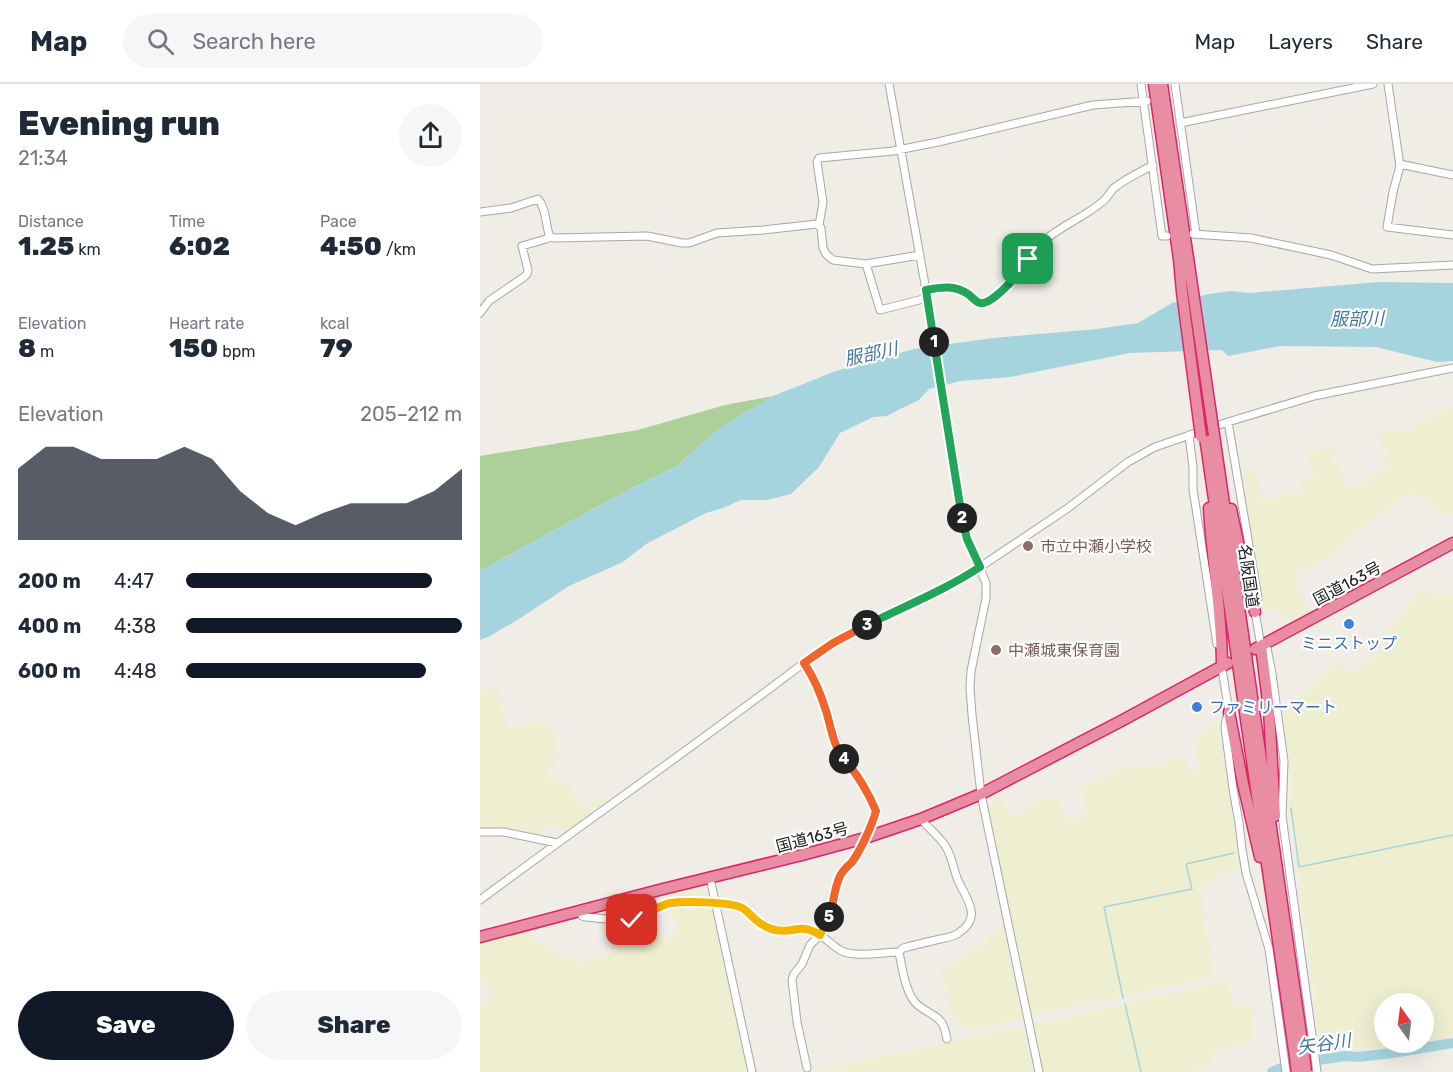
<!DOCTYPE html>
<html lang="en">
<head>
<meta charset="utf-8">
<style>
	body { margin:0; font-family:Rubik,"Noto Sans JP",sans-serif; background:#f6f6f7; color:#1f2937; height:100vh; display:flex; flex-direction:column; font-size:22px; white-space:nowrap }
	* { box-sizing:border-box; margin:0 }
	p { font-size:20px; color:#747a83 }
	.icon { flex:none; width:33px; height:33px; fill:none; stroke:currentColor; stroke-width:2; stroke-linecap:round; stroke-linejoin:round }
	.map { position:relative; flex:1; overflow:hidden }
	.sheet { display:flex; flex-direction:column; background:#fff; width:480px }
	.sheet>* { flex:none }
	.needle { width:39px; rotate:346deg }
	.buttons { position:absolute; left:894px; top:909px; display:grid; gap:12px }
	.buttons a { display:grid; place-items:center; width:60px; height:60px; border-radius:50%; background:#fff; box-shadow:0 6px 24px #0002; font-size:30px }
	.pin { position:absolute; display:grid; place-items:center; width:51px; height:51px; color:#fff; margin:-26px; border-radius:12px; box-shadow:0 3px 9px #0006 }
	.km { position:absolute; width:30px; height:30px; margin:-15px; border-radius:50%; background:#222; color:#fff; font-size:16px; line-height:30px; text-align:center }
	.round { display:grid; place-items:center; flex:none; width:63px; height:63px; border-radius:32px; background:#f6f6f7 }
	.headline { display:flex; align-items:center; justify-content:space-between; height:102px; padding:0 18px }
	h1 { font-size:33px; font-weight:800; line-height:45px }
	.metrics { display:grid; grid-template-columns:repeat(3,1fr); gap:9px; height:102px; padding:6px 18px }
	.metrics div { display:grid; align-content:center }
	.metrics b { font-size:26px; font-weight:800 }
	.metrics small { font-size:16px; font-weight:400 }
	.metrics p { font-size:16px }
	.chart { height:168px; padding:12px 18px }
	.chart p { display:flex; justify-content:space-between }
	.chart svg { width:100%; height:108px; margin-top:6px; fill:#111827; opacity:.7 }
	.cta { display:flex; gap:12px; margin-top:auto; padding:12px 18px }
	.cta a { flex:1; height:69px; border-radius:36px; background:#111827; color:#fff; font-size:24px; font-weight:800; line-height:69px; text-align:center }
	.cta a+a { background:#f6f6f7; color:#1f2937 }
	ul { padding:0 18px; list-style:none; font-size:20px }
	li { display:grid; grid-template-columns:96px 72px 1fr; align-items:center; height:45px }
	li i { height:15px; border-radius:8px; background:#111827 }
	header { display:flex; align-items:center; gap:36px; box-sizing:border-box; height:84px; padding:0 30px; background:#fff; border-bottom:2px solid #e0e1e3 }
	header strong { font-size:28px }
	nav { display:flex; gap:33px; margin-inline-start:auto; font-size:21px }
	.search { width:420px; height:54px; background:#f6f6f7; display:flex; align-items:center; gap:15px; box-sizing:border-box; padding:0 21px; border-radius:33px; color:#747a83; font-size:22px }
	main { display:flex; flex:1; min-height:0 }
	.map>svg:first-child { display:block }
</style>
</head>
<body>
<header>
<strong>Map</strong>
<div class="search"><svg class="icon" aria-label="search" viewBox="0 0 24 24"><circle cx="10" cy="10" r="6"/><path d="M15 15l6 6"/></svg>Search here</div>
<nav><a>Map</a><a>Layers</a><a>Share</a></nav>
</header>
<main>
<section class="sheet">
<div class="headline"><div><h1>Evening run</h1><p>21:34</p></div><a class="round"><svg class="icon" aria-label="share" viewBox="0 0 24 24"><path d="M12 15V3M7 8l5-5 5 5M5 13v7h14v-7"/></svg></a></div>
<div class="metrics">
<div><p>Distance</p><b>1.25<small> km</small></b></div>
<div><p>Time</p><b>6:02</b></div>
<div><p>Pace</p><b>4:50<small> /km</small></b></div>
</div>
<div class="metrics">
<div><p>Elevation</p><b>8<small> m</small></b></div>
<div><p>Heart rate</p><b>150<small> bpm</small></b></div>
<div><p>kcal</p><b>79</b></div>
</div>
<div class="chart"><p><span>Elevation</span>205–212 m</p>
<svg viewBox="0 0 160 44" preserveAspectRatio="none"><path d="M0 44V15L10 6L20 6L30 11L40 11L50 11L60 6L70 11L80 24L90 33L100 38L110 33L120 29L130 29L140 29L150 24L160 15V44z"/></svg>
</div>
<ul>
<li><b>200 m</b>4:47<i style="width:89%"></i></li>
<li><b>400 m</b>4:38<i style="width:100%"></i></li>
<li><b>600 m</b>4:48<i style="width:87%"></i></li>
</ul>
<div class="cta"><a>Save</a><a>Share</a></div>
</section>
<div class="map">
<svg width="973" height="988" viewBox="0 0 973 988">
	<rect width="100%" height="100%" fill="#f0ece6"/>
	<path fill="#eeefd1" d="M973,323V430L971,427L963,431L941,414L929,410L921,414L880,447L855,469L838,480L814,491L821,509L819,511L831,529L808,540L797,525L784,528L763,388L774,385L782,417L799,414L805,410V407H823L825,406L821,395L835,391L827,369L850,362L865,405L887,398L886,393L911,384L898,350L911,347H930L954,328Z
		M939,506L968,511L973,510V951L944,958V920H904V958L942,959L921,963L841,966L809,719L810,682L802,628L858,577L871,590L900,567L917,534Z
		M16,602L28,645L68,637L78,666L68,694L95,702L92,711L100,714L98,721L106,723L110,718L121,712L125,719L87,746L61,740L58,752L25,744H0V609Z
		M736,633L761,786L742,790L719,807L735,892L551,932L508,727L518,709L521,707L529,729L537,733L552,721L577,710L589,739L608,726L600,704L639,684L650,685L678,682L704,672L710,691L722,687L713,659L725,649Z
		M218,803L228,809L268,988H0V922L6,917L14,915L0,891V858L49,843L54,855L81,870L103,878L137,867V839H153L165,836L189,858L200,840L184,823L181,812Z
		M523,846L543,935L484,947L482,938L474,935L462,888L505,857L508,849Z
		M747,896L756,923L770,921L773,933V955L769,959L733,969L730,973L731,981L716,984L708,988H563L553,941Z
		M543,942L553,988H332H333Z"/>
	<path fill="#add09a" d="M293,312L237,346L197,382L148,406L0,487V372L158,346L245,321Z"/>
	<path fill="#a6d4de" d="M899,198L973,199V277L957,278L896,263L800,262L748,272L742,266L650,269L530,293L481,297L449,305L439,316L420,325L407,332L393,333L360,349L339,383L311,410L287,416H261L243,424L226,429L166,460L143,478L89,502L39,535L8,553L0,556V487L148,406L197,382L237,346L293,312L356,287L434,265L513,254L617,245L658,239L692,219L729,210L750,207L769,209Z"/>
	<g fill="none" stroke-linecap="round" stroke-linejoin="round">
		<path stroke="#a6d4de" stroke-width="1.5" d="M924,77L949,83
			M811,724L819,783L973,751
			M643,914L624,823L712,805L706,780L754,769
			M645,920L661,988"/>
		<path stroke="#a6d4de" stroke-width="10" d="M792,988L812,980L865,972L878,973L913,969L973,959"/>
		<g stroke="#a7a7a7" stroke-width="9">
			<path id="minor" d="M409,0L446,206L482,433L487,455L506,499V514L491,587L490,604L492,631L501,710L559,988
				M661,0L682,152H687
				M695,0L716,150
				M908,0L920,82L913,108L907,143L973,151
				M700,39L893,0
				M920,82L924,81L973,91
				M0,128L31,124L58,115C67,125 65,141 70,153
				M339,141L343,118L337,78L339,74L413,67L458,58L613,21L667,17
				M713,150L771,154L851,171L892,185L973,181
				M386,180L400,226L447,214
				M446,206C456,204 468,202 478,205C486,208 497,222 506,218C514,215 541,189 545,181C550,172 557,163 565,156C582,141 605,133 622,118C627,115 629,109 634,104C645,95 660,88 673,81
				M0,229L9,217L44,193L47,190L48,186L42,162L66,155L70,153L74,154L167,152L202,159H209L237,149L283,146L337,140L341,144L343,164L346,170L353,176L386,180L440,171
				M748,338L778,514L775,528L781,562
				M709,351L713,383V405L737,560
				M786,559L792,590L804,677L802,732L837,988
				M324,579L338,604L361,671L374,686L389,711L395,727L385,754L377,770L372,778L361,789L358,795L355,815L350,829L340,851L330,861L322,880L314,890L312,896L317,938L327,984
				M741,579L749,628L746,636L745,644L753,705L759,739L762,765L766,789L789,865L806,988
				M0,748H24L77,759
				M230,794L272,988
				M0,816C112,733 226,654 337,569L353,559L387,540L451,511L491,489L588,424L648,378L675,363L748,338L834,312L973,284
				M99,827L102,832L106,833C121,834 138,837 152,836C165,835 174,823 185,820C200,815 235,819 250,821C270,824 272,837 289,844C304,849 317,841 330,845C341,849 350,860 360,866C372,874 404,868 419,868L423,864C435,861 447,858 460,855C465,854 472,853 477,850C505,833 485,814 477,794C473,783 472,773 466,763C460,753 449,745 441,735
				M419,868C422,883 425,905 434,917C442,928 457,929 463,941C465,945 466,951 467,955"/>
		</g>
		<g stroke="#dd246c" stroke-width="13">
			<path id="highway" d="M674,0L699,175
				M682,0L708,174
				M734,351L824,971
				M725,353L815,973
				M729,424C732,477 742,529 742,582
				M751,425L762,477L775,528
				M781,562L789,626L795,732
				M775,565L973,459
				M749,628L763,700L780,773
				M0,853L183,805L322,771L385,754L441,735L501,710L643,636L748,579"/>
		</g>
		<use href="#minor" stroke="#fff" stroke-width="7"/>
		<use href="#highway" stroke="#e88da2" stroke-width="10"/>
		<g stroke="#dd246c" stroke-width="13" stroke-linecap="butt">
			<path id="highway-bridge" d="M708,174L734,351
				M699,175L702,208L721,353
				M824,971L826,988
				M815,973L817,988"/>
		</g>
		<use href="#highway-bridge" stroke="#e88da2" stroke-width="10"/>
	</g>
	<g fill="none" stroke-linecap="round" stroke-linejoin="round">
		<g stroke="#fff" stroke-width="12">
			<path id="split-1" d="M454,258L446,206C461,203 475,201 488,210C492,213 496,218 500,219C512,222 544,185 548,175"/>
		</g>
		<g stroke="#fff" stroke-width="12">
			<path id="split-2" d="M454,258L482,434"/>
		</g>
		<g stroke="#fff" stroke-width="12">
			<path id="split-3" d="M387,541C425,522 465,506 500,483L487,455L482,434"/>
		</g>
		<g stroke="#fff" stroke-width="12">
			<path id="split-4" d="M364,675C353,662 351,642 346,627C341,610 334,594 324,579L353,559L387,541"/>
		</g>
		<g stroke="#fff" stroke-width="12">
			<path id="split-5" d="M349,833C354,819 354,804 360,792C363,786 367,783 372,778C381,766 392,741 396,727C388,708 378,691 364,675"/>
		</g>
		<g stroke="#fff" stroke-width="12">
			<path id="split-6" d="M191,819C204,817 248,818 260,823C266,825 270,831 275,835C280,840 287,844 295,846C314,850 320,838 340,851L349,833"/>
		</g>
		<g stroke="#fff" stroke-width="12">
			<path id="split-7" d="M152,836C166,833 177,821 191,819"/>
		</g>
		<use href="#split-1" stroke="#22a559" stroke-width="8"/>
		<use href="#split-2" stroke="#22a559" stroke-width="8"/>
		<use href="#split-3" stroke="#22a559" stroke-width="8"/>
		<use href="#split-4" stroke="#f0652b" stroke-width="8"/>
		<use href="#split-5" stroke="#f0652b" stroke-width="8"/>
		<use href="#split-6" stroke="#f5b400" stroke-width="8"/>
		<use href="#split-7" stroke="#f5b400" stroke-width="8"/>
	</g>
	<g fill="#8d6e63" stroke="#fff" stroke-width="2">
		<circle cx="548" cy="462" r="6"/>
		<circle cx="516" cy="566" r="6"/>
	</g>
	<g fill="#3f7fe0" stroke="#fff" stroke-width="2">
		<circle cx="869" cy="540" r="6"/>
		<circle cx="717" cy="623" r="6"/>
	</g>
	<g text-anchor="middle" stroke-width="4.5" stroke-linejoin="round" paint-order="stroke">
		<g font-size="16" fill="#785e54" stroke="#fff" text-anchor="start">
			<text x="560" y="468">市立中瀬小学校</text>
			<text x="528" y="572">中瀬城東保育園</text>
		</g>
		<g font-size="16" fill="#202020" stroke="#fff">
			<text transform="translate(769 492) rotate(82)" y="6">名阪国道</text>
			<text transform="translate(867 499) rotate(-28)" y="6">国道163号</text>
			<text transform="translate(332 753) rotate(-15)" y="6">国道163号</text>
		</g>
		<g font-size="16" fill="#366cbe" stroke="#fff">
			<text x="869" y="565">ミニストップ</text>
			<text x="729" y="629" text-anchor="start">ファミリーマート</text>
		</g>
		<g font-size="18" font-style="italic" fill="#4477a1" stroke="#fff">
			<text transform="translate(877 235) rotate(-1)" y="6">服部川</text>
			<text transform="translate(391 270) rotate(-12)" y="6">服部川</text>
			<text transform="translate(844 960) rotate(-8)" y="6">矢谷川</text>
		</g>
	</g>
</svg>
<div class="buttons">
<a><svg class="needle" viewBox="-14 -14 28 28"><path d="M0-13l5 13h-10z" fill="#e53935"/><path d="M0 13l5-13h-10z" fill="#747a83"/></svg></a>
</div>
<div class="pin" style="left:548px;top:175px;background:#1e9e55"><svg class="icon" aria-label="arrive" viewBox="0 0 24 24"><path d="M6 21V4h12l-3 4 3 4H6"/></svg></div>
<div class="pin" style="left:152px;top:836px;background:#d93025"><svg class="icon" aria-label="check" viewBox="0 0 24 24"><path d="M5 12l5 5 9-10"/></svg></div>
<b class="km" style="left:454px;top:258px">1</b>
<b class="km" style="left:482px;top:434px">2</b>
<b class="km" style="left:387px;top:541px">3</b>
<b class="km" style="left:364px;top:675px">4</b>
<b class="km" style="left:349px;top:833px">5</b>
</div>
</main>
</body>
</html>
